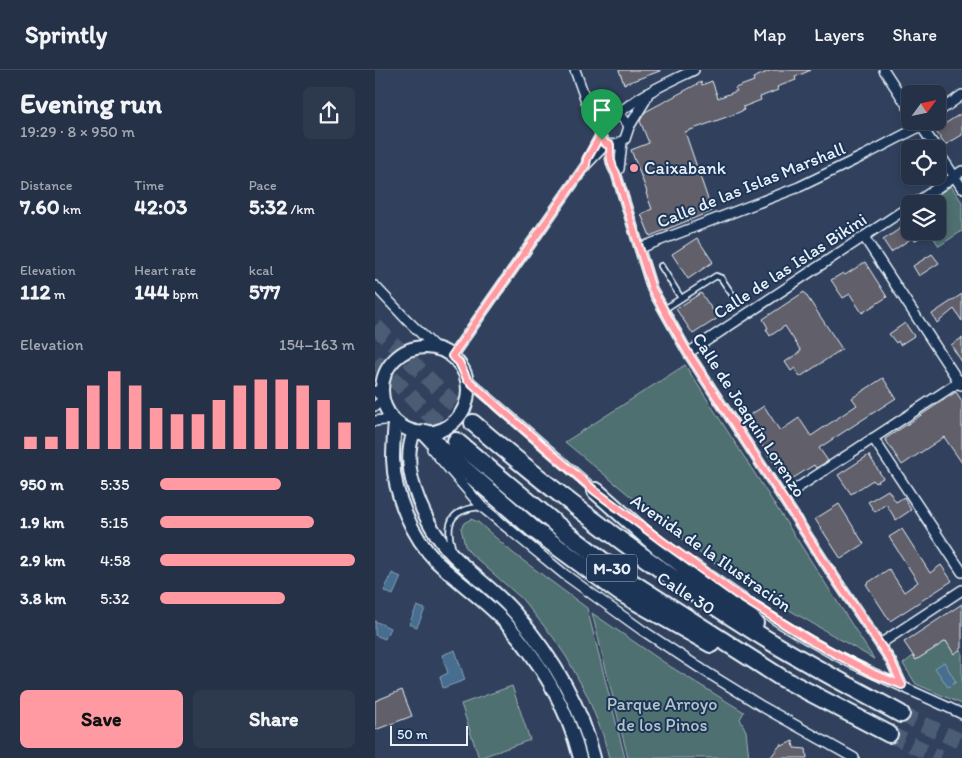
<!DOCTYPE html>
<html lang="en">
<head>
<meta charset="utf-8">
<style>
	body { margin:0; font-family:Itim,sans-serif; background:#2d394d; color:#f1f3f6; height:100vh; display:flex; flex-direction:column; font-size:19px; white-space:nowrap }
	* { box-sizing:border-box; margin:0 }
	p { font-size:16px; color:#a3a9b3 }
	.icon { flex:none; width:28px; height:28px; fill:none; stroke:currentColor; stroke-width:2; stroke-linecap:round; stroke-linejoin:round }
	.map { position:relative; flex:1; overflow:hidden }
	.side { display:flex; flex-direction:column; background:#253146; width:375px }
	.side>* { flex:none }
	.needle { width:32px; rotate:57deg }
	.tools { position:absolute; left:526px; top:15px; display:grid; gap:10px }
	.tools a { display:grid; place-items:center; width:45px; height:45px; border-radius:8px; background:#253146; box-shadow:0 2px 8px #0003,0 0 0 1px #424c5f; font-size:25px }
	.scale { position:absolute; left:15px; bottom:12px; width:78px; box-sizing:border-box; padding-left:5px; border:2px solid #e8f1f8; border-top:0; font-size:14px; line-height:18px; white-space:nowrap; color:#e8f1f8; -webkit-text-stroke:4px #1d3557; paint-order:stroke }
	.pin { position:absolute; display:grid; place-items:center; width:42px; height:42px; color:#fff; margin:-51px -21px; border-radius:50% 50% 50% 0; rotate:-45deg; box-shadow:0 0 5px #0007 }
	.pin .icon { rotate:45deg }
	.round { display:grid; place-items:center; flex:none; width:52px; height:52px; border-radius:8px; background:#2d394d }
	.head { display:flex; align-items:center; justify-content:space-between; height:85px; padding:0 20px }
	h1 { font-size:28px; font-weight:800; line-height:38px }
	.stats { display:grid; grid-template-columns:repeat(3,1fr); gap:8px; height:85px; padding:5px 20px }
	.stats div { display:grid; align-content:center }
	.stats b { font-size:21px; font-weight:800 }
	.stats small { font-size:14px; font-weight:400 }
	.stats p { font-size:14px }
	.chart { height:140px; padding:10px 20px }
	.chart p { display:flex; justify-content:space-between }
	.chart svg { width:100%; height:90px; margin-top:5px; stroke:#ff9aa2; stroke-width:6 }
	.action { display:flex; gap:10px; margin-top:auto; padding:10px 20px }
	.action a { flex:1; height:58px; border-radius:8px; background:#ff9aa2; color:#111; font-size:20px; font-weight:800; line-height:58px; text-align:center }
	.action a+a { background:#2d394d; color:#f1f3f6 }
	ul { padding:0 20px; list-style:none; font-size:16px }
	li { display:grid; grid-template-columns:80px 60px 1fr; align-items:center; height:38px }
	li i { height:12px; border-radius:6px; background:#ff9aa2 }
	header { display:flex; align-items:center; gap:30px; box-sizing:border-box; height:70px; padding:0 25px; background:#253146; border-bottom:1px solid #424c5f }
	header strong { font-size:24px }
	nav { display:flex; gap:28px; margin-inline-start:auto; font-size:18px }
	main { display:flex; flex:1; min-height:0 }
	.map>svg:first-child { display:block }
</style>
</head>
<body>
<header>
<strong>Sprintly</strong>
<nav><a>Map</a><a>Layers</a><a>Share</a></nav>
</header>
<main>
<section class="side">
<div class="head"><div><h1>Evening run</h1><p>19:29 · 8 × 950 m</p></div><a class="round"><svg class="icon" aria-label="share" viewBox="0 0 24 24"><path d="M12 15V3M7 8l5-5 5 5M5 13v7h14v-7"/></svg></a></div>
<div class="stats">
<div><p>Distance</p><b>7.60<small> km</small></b></div>
<div><p>Time</p><b>42:03</b></div>
<div><p>Pace</p><b>5:32<small> /km</small></b></div>
</div>
<div class="stats">
<div><p>Elevation</p><b>112<small> m</small></b></div>
<div><p>Heart rate</p><b>144<small> bpm</small></b></div>
<div><p>kcal</p><b>577</b></div>
</div>
<div class="chart"><p><span>Elevation</span>154–163 m</p>
<svg viewBox="0 0 160 44" preserveAspectRatio="none"><path d="M5 44V38M15 44V38M25 44V24M35 44V13M45 44V6M55 44V13M65 44V24M75 44V27M85 44V27M95 44V20M105 44V13M115 44V10M125 44V10M135 44V13M145 44V20M155 44V31"/></svg>
</div>
<ul>
<li><b>950 m</b>5:35<i style="width:62%"></i></li>
<li><b>1.9 km</b>5:15<i style="width:79%"></i></li>
<li><b>2.9 km</b>4:58<i style="width:100%"></i></li>
<li><b>3.8 km</b>5:32<i style="width:64%"></i></li>
</ul>
<div class="action"><a>Save</a><a>Share</a></div>
</section>
<div class="map">
<svg width="587" height="688" viewBox="0 0 587 688">
	<rect width="100%" height="100%" fill="#31415d"/>
	<filter id="ink" filterUnits="userSpaceOnUse"><feTurbulence type="fractalNoise" baseFrequency=".02" numOctaves="2"/><feDisplacementMap in="SourceGraphic" scale="10" xChannelSelector="R" yChannelSelector="G"/><feConvolveMatrix kernelMatrix="1 2 1 2 8 2 1 2 1" color-interpolation-filters="sRGB"/></filter>
	<g filter="url(#ink)">
		<path fill="#50706f" stroke="#9cb0b4" d="M576,116L587,132V161L564,176L554,161H562V134H549Z
			M310,295L499,589L416,541L323,482L190,372Z
			M96,449L103,452L138,483L212,538L250,688H234L228,665L212,625L192,588L178,567L146,528L95,483L90,476L86,458L89,453Z
			M217,543L296,597L369,642L365,649L371,661L374,688H253Z
			M571,571L587,581V634L541,614L528,594L538,586L541,590Z
			M137,616L155,670L104,688L86,634Z"/>
		<path fill="#476d8f" stroke="#87a2b9" d="M17,503L26,507L18,525L9,521Z
			M42,536L50,539L42,557L34,554Z
			M0,551L15,558L10,569L0,565Z
			M80,580L90,610L68,618L65,607L73,603L67,585Z
			M569,592L581,612L573,617L560,598Z"/>
		<path fill="#605e6b" stroke="#e8f1f8" d="M244,0H285V1L249,14Z
			M397,0H436L420,7L421,10L402,17L403,20L385,27L386,30L368,37L369,40L360,44L310,62L337,141L275,166L266,144L277,139L271,123L272,122L256,80L274,73L265,51L270,42L326,12L327,15L337,11L343,28L362,21L360,18L379,11L378,8Z
			M587,43V65L570,75L560,60Z
			M535,152V161H555L539,171L537,168L516,182L508,170Z
			M322,168L338,192L313,209L297,184Z
			M557,184L564,193L544,206L538,196Z
			M490,192L512,227L487,243L475,224L468,228L456,210L468,203L470,205Z
			M429,222L467,279L425,307L420,298L416,301L410,292L426,281L410,256L395,266L391,259L393,258L388,249Z
			M326,223L343,248L318,264L301,239Z
			M587,224V251L579,239L562,253L557,244Z
			M530,253L539,266L525,275L523,271L521,273L514,264Z
			M587,268V292L576,275Z
			M508,308L521,328L444,378L453,391L441,398L439,395L412,412L369,349L389,336L405,361L424,348L436,366L482,335L477,328Z
			M581,322L587,331V393L569,367L527,395L510,369Z
			M494,385L508,408L500,413L498,410L476,424L463,405Z
			M513,420L521,432L529,427L536,440L521,450L511,434L500,442L493,432Z
			M464,434L489,474L466,489L440,449Z
			M527,459L555,503L566,495L577,511L515,551L491,514L514,499L529,522L543,512L514,467Z
			M587,534V578L579,584L571,571L541,590L529,572Z
			M27,620L37,646L0,660V631Z
			M418,671L419,678L431,679L432,688H395L406,674L407,676Z"/>
		<g fill="none" stroke-linecap="round" stroke-linejoin="round">
			<path stroke="#4c5b74" stroke-width="16" stroke-dasharray="16 8" stroke-linecap="butt" d="M0,256L98,353
				M0,291L81,371
				M526,644L587,672
				M514,664L565,688"/>
			<g stroke="#e8f1f8" stroke-width="8">
				<path id="lane" d="M286,196L306,228
					M288,240L341,206L346,208L363,233
					M77,477C69,450 79,439 106,437"/>
			</g>
			<g stroke="#e8f1f8" stroke-width="12">
				<path id="street" d="M200,0L216,45L224,56L225,66L231,74L241,75L250,69L254,57L270,31L273,24
					M509,0L535,40
					M211,31L234,46
					M562,43L587,25
					M242,45C264,25 292,13 319,0
					M543,52L562,79
					M224,56C231,42 248,42 254,57
					M235,75C235,86 235,94 241,103L277,219L313,283L456,502L516,591L527,615
					M562,80L587,118
					M212,90L225,66
					M241,103L244,99L247,72
					M539,134L587,101
					M489,167L586,315
					M265,178L424,117L488,86L546,56L552,51
					M0,216L31,249L60,277
					M313,283L535,136
					M77,286L211,95L231,74
					M92,309L223,423
					M0,321L7,327
					M0,336L8,330
					M0,351L18,349
					M498,368L587,502
					M57,379L107,437L189,504L267,560L328,600L388,637L479,688
					M407,428L587,310
					M319,494C376,535 436,576 500,604C529,618 558,630 587,644
					M505,574L587,520"/>
			</g>
			<g stroke="#e8f1f8" stroke-width="16">
				<path id="secondary" d="M7 320a43 43 0 1 1 86 0a43 43 0 1 1-86 0Z
					M20,351C19,364 18,377 18,389C19,425 37,467 62,492C83,512 108,529 128,550C164,588 192,637 205,688
					M39,362C32,380 33,398 39,417C48,446 62,471 84,491C102,509 123,523 140,543C176,585 206,634 219,688"/>
			</g>
			<g stroke="#e8f1f8" stroke-width="20">
				<path id="highway" d="M98,353C187,429 281,500 380,562C427,592 477,617 526,644
					M51,363L64,377L158,459L244,522L336,574
					M81,371L193,464L253,510L405,607L514,664
					M221,421L284,477L369,542L380,553"/>
			</g>
			<use href="#lane" stroke="#1d3557" stroke-width="4.5"/>
			<use href="#street" stroke="#1d3557" stroke-width="9"/>
			<use href="#secondary" stroke="#1d3557" stroke-width="12"/>
			<use href="#highway" stroke="#1d3557" stroke-width="16"/>
		</g>
	</g>
	<g fill="none" stroke-linecap="round" stroke-linejoin="round" filter="url(#ink)">
		<g stroke="#fff" stroke-width="10">
			<path id="route" d="M225,66L231,74L235,75C235,86 235,94 241,103L277,219L313,283L456,502L516,591L527,615L499,604L438,572L361,524L287,471L220,421L111,326L92,309L84,292L77,286L211,95L212,89Z"/>
		</g>
		<use href="#route" stroke="#ff9aa2" stroke-width="6"/>
	</g>
	<circle fill="#ff9aa2" stroke="#1d3557" stroke-width="2" cx="259" cy="98" r="5"/>
	<g text-anchor="middle" stroke-width="4" stroke-linejoin="round" paint-order="stroke">
		<rect fill="#1d3557" stroke="#abb9c8" stroke-width="1" x="212" y="484.5" width="50" height="27" rx="4"/>
		<g font-size="16" font-weight="bold" fill="#e8f1f8">
			<text x="237" y="504">M-30</text>
		</g>
		<g font-size="18" fill="#e8f1f8" stroke="#1d3557" text-anchor="start">
			<text x="269" y="104">Caixabank</text>
		</g>
		<g font-size="18" fill="#e8f1f8" stroke="#1d3557">
			<text transform="translate(376 115) rotate(-22)" y="6">Calle de las Islas Marshall</text>
			<text transform="translate(415 196) rotate(-33)" y="6">Calle de las Islas Bikini</text>
			<text transform="translate(374 345) rotate(57)" y="6">Calle de Joaquín Lorenzo</text>
			<text transform="translate(336 483) rotate(35)" y="6">Avenida de la Ilustración</text>
			<text transform="translate(311 523) rotate(32)" y="6">Calle 30</text>
		</g>
		<g font-size="18" fill="#b3c4c8" stroke="#1d3557">
			<text x="287" y="640">Parque Arroyo<tspan x="287" dy="21">de los Pinos</tspan></text>
		</g>
	</g>
</svg>
<div class="tools">
<a><svg class="needle" viewBox="-14 -14 28 28"><path d="M0-13l5 13h-10z" fill="#e53935"/><path d="M0 13l5-13h-10z" fill="#a3a9b3"/></svg></a>
<a><svg class="icon" aria-label="locate" viewBox="0 0 24 24"><circle cx="12" cy="12" r="6"/><path d="M12 2v4M12 18v4M2 12h4M18 12h4"/></svg></a>
<a><svg class="icon" aria-label="layers" viewBox="0 0 24 24"><path d="M12 4l9 5-9 5-9-5zM3 14l9 5 9-5"/></svg></a>
</div>
<div class="scale">50 m</div>
<div class="pin" style="left:227px;top:70px;background:#1e9e55"><svg class="icon" aria-label="arrive" viewBox="0 0 24 24"><path d="M6 21V4h12l-3 4 3 4H6"/></svg></div>
</div>
</main>
</body>
</html>
